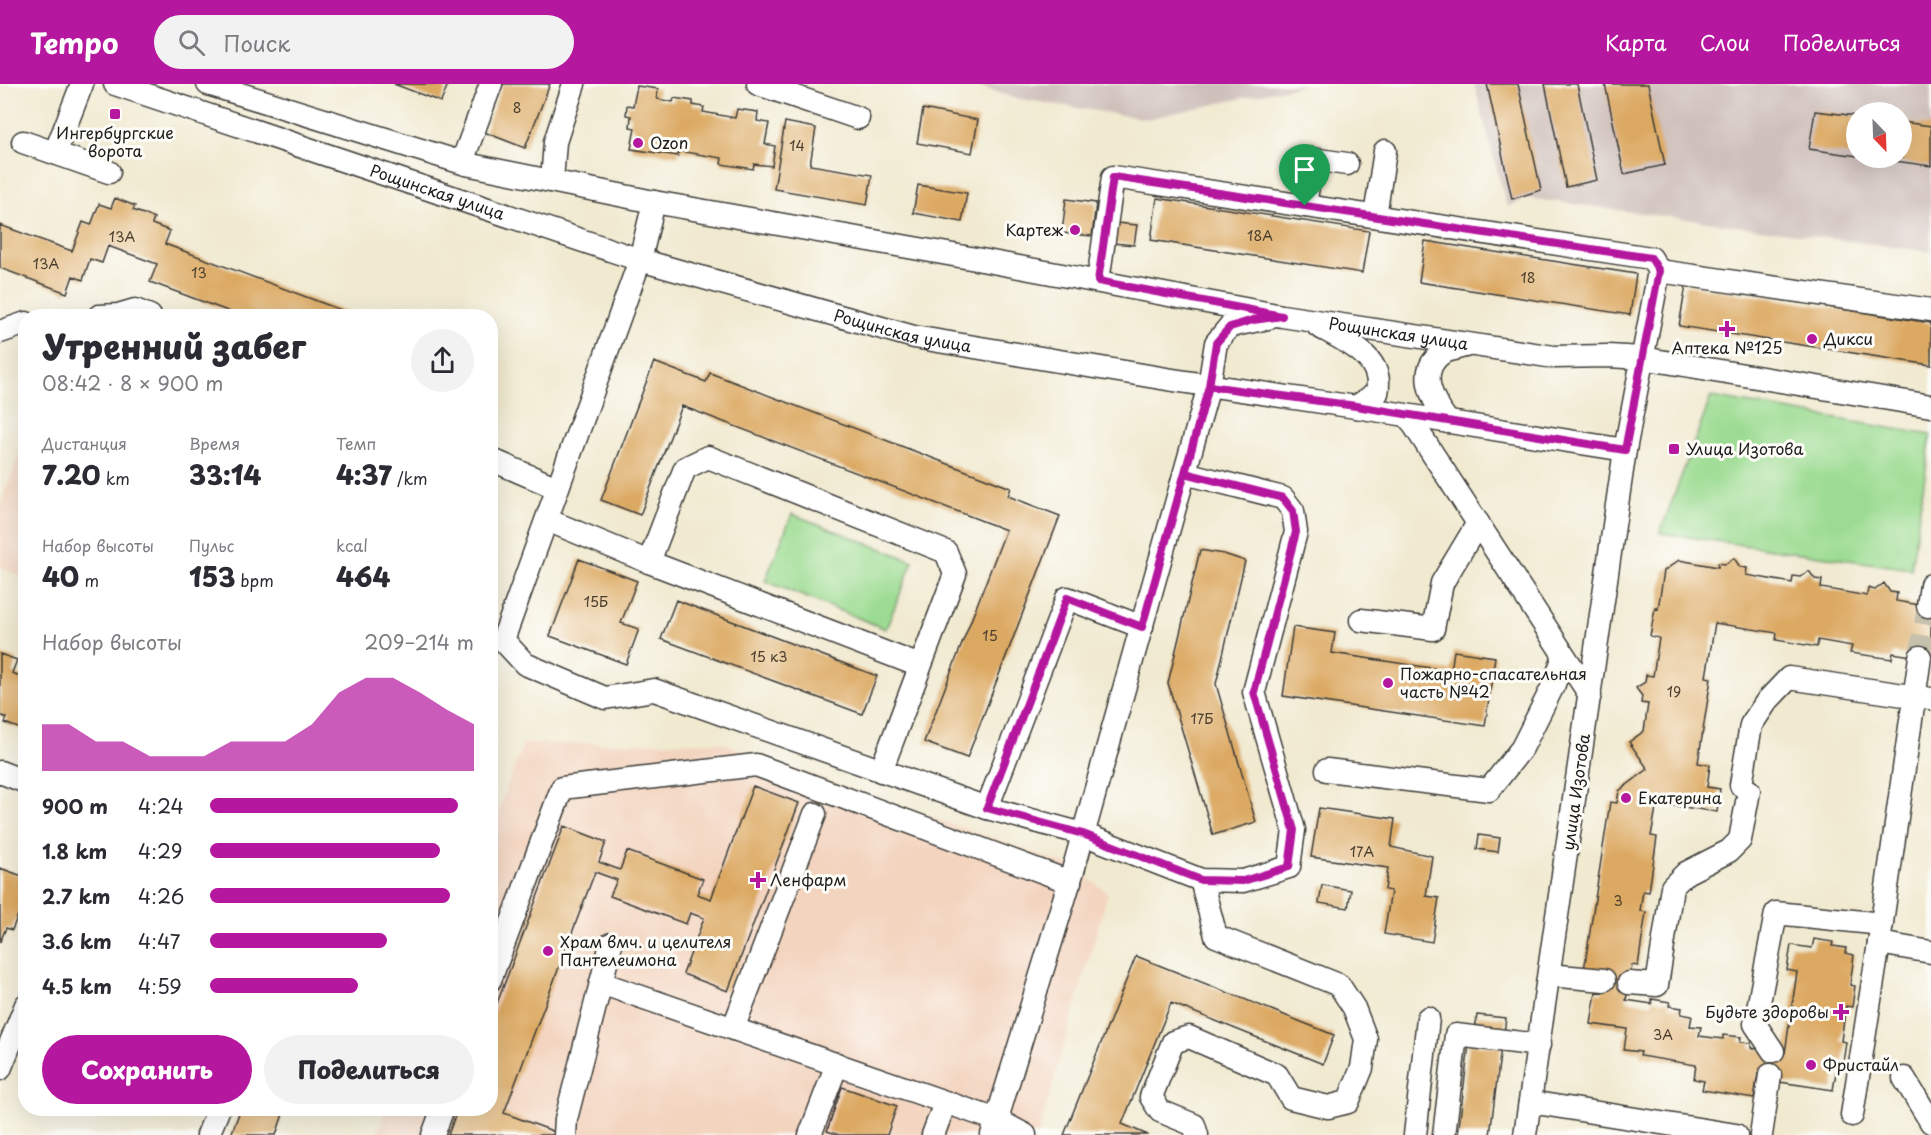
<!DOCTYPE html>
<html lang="ru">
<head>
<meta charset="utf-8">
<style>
	body { margin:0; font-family:"Playpen Sans",sans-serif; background:#f2f2f3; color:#2b2b33; height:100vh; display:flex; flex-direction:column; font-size:22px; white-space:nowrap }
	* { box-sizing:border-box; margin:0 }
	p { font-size:20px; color:#7c7c81 }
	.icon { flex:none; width:33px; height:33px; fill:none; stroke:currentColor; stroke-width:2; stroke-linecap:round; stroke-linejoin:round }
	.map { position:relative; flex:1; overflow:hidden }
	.panel { position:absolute; left:18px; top:225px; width:480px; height:807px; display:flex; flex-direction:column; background:#fff; border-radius:24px; box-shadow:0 6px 24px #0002 }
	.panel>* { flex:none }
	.needle { width:39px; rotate:157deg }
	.controls { position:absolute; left:1846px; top:18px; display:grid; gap:12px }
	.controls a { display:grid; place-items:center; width:66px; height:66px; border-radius:50%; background:#fff; box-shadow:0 6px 24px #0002; font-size:30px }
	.pin { position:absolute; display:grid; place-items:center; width:51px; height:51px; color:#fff; margin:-62px -26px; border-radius:50% 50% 50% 0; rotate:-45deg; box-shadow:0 0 6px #0007 }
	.pin .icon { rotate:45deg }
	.round { display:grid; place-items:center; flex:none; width:63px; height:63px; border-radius:32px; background:#f2f2f3 }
	.overview { display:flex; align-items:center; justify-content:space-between; height:102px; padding:0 24px }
	h1 { font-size:33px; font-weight:800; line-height:45px }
	.metrics { display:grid; grid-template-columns:repeat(3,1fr); gap:9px; height:102px; padding:6px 24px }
	.metrics div { display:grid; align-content:center }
	.metrics b { font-size:26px; font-weight:800 }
	.metrics small { font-size:16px; font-weight:400 }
	.metrics p { font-size:16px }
	.chart { height:168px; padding:12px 24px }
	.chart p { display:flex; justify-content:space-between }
	.chart svg { width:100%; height:108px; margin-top:6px; fill:#b5179e; opacity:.7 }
	.button { display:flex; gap:12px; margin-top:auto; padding:12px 24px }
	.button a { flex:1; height:69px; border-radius:36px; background:#b5179e; color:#fff; font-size:24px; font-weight:800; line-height:69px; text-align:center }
	.button a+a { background:#f2f2f3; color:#2b2b33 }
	ul { padding:0 24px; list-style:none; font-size:20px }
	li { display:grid; grid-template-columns:96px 72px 1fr; align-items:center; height:45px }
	li i { height:15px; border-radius:8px; background:#b5179e }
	header { display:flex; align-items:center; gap:36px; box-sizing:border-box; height:84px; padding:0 30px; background:#b5179e; color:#fff }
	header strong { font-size:28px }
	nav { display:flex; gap:33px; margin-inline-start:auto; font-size:21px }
	.search { width:420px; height:54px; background:#f2f2f3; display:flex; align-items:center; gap:15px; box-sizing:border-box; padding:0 21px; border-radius:33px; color:#7c7c81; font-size:22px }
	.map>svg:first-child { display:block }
</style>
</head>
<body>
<header>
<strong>Tempo</strong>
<div class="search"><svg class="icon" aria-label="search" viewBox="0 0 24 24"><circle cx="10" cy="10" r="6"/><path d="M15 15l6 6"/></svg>Поиск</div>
<nav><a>Карта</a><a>Слои</a><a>Поделиться</a></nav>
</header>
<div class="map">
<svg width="1931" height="1051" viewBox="0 0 1931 1051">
	<rect width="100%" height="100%" fill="#fdfcf7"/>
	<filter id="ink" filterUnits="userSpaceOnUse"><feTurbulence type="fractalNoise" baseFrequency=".0167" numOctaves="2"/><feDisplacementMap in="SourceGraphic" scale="12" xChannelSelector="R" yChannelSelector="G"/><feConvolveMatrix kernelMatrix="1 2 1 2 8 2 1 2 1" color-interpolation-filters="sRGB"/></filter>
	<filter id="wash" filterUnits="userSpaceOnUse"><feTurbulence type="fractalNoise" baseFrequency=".008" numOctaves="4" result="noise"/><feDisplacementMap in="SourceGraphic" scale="24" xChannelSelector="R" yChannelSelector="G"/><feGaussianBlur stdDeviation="1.35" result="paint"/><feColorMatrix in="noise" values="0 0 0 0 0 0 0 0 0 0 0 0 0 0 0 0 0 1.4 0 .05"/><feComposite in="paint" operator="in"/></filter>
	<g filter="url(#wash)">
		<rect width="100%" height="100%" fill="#f1ead1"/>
		<path fill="#f3d4bf" d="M25,357V494L0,483V421Z
			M719,658L1074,783L1108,809L1038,1051H376L386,1025L490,1024L491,747L523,660Z"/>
		<path fill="#cfc0bb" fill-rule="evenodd" d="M973,0H1307L1147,35L1014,14Z
			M1474,0H1931V168L1528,114L1507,123ZM1857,28H1902V74H1857Z"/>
		<path fill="#9cdc92" stroke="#5c7c57" stroke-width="1.5" d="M1711,313L1931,351L1911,485L1660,449Z
			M792,430L913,477L886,545L765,497Z"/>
		<g id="blocks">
			<path fill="#dca962" d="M394,0H448L441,18Z
				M503,0H550L525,64L484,48Z
				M1487,0H1518L1541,106L1512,115Z
				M1545,0H1577L1597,96L1566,103Z
				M1605,0H1648L1665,81L1624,90Z
				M637,2L658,5L657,15L673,18L674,14L693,17V21L704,23L703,28L735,34L737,25L758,28L757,37L769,39L765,60L775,62L772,82L754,80L753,85L721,80L722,74L679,67L678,72L631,65L635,44L630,43L631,32L626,31L627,21L633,22Z
				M923,25L978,36L972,69L917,59Z
				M1815,27L1857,32V72L1809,65Z
				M785,38L816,44L810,81L872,91L867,121L774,105Z
				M1902,38L1931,42V82L1880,75L1902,74Z
				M918,101L967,109L962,138L913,129Z
				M115,114L135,122L133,126L154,134L152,140L170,147L165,160L357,232H241L150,198L157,180L108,162L102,179L90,175L83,196L73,192L67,209L0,184V141L72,167L83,138L91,141L99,120L111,124Z
				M1157,114L1369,147L1362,189L1151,156Z
				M1066,115L1096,119L1092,152L1062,149Z
				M1116,139L1137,141L1134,161L1113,159Z
				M1425,157L1636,190L1630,231L1419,198Z
				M1686,201L1931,239V281L1679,242Z
				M654,278L706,298L710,289L1011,404L1008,412L1060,432L967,674L924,658L1006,446L682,322L640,431L601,416Z
				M1200,466L1224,470L1245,477L1216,600L1256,738L1213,751L1168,599Z
				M1734,474L1740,483L1747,484L1746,491L1792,499L1793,492L1800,493L1809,487L1815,495L1822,496L1821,504L1867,512L1868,504L1875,506L1884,499L1890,508L1897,509L1896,517L1931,523V575L1893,569L1892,575L1850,569L1852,562L1818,556L1817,563L1776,556L1777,549L1715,539L1706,593L1711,594L1698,679L1710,681L1707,703L1720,705L1717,728L1663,720L1656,724L1651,752L1657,753L1649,808L1643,807L1640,827L1646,828L1638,882L1632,881L1626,916L1652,920V915L1670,918L1669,922L1682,924L1681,930L1692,932L1690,942L1701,943L1699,952L1723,955V951L1741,953L1740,958L1751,959V964L1785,969L1797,888L1787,886L1791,861L1812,864L1814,855L1833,858L1832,862L1846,864L1845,869L1854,871L1850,901L1855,902L1852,923L1846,922L1841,957L1846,958L1843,978L1838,977L1833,1006L1780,998L1781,992L1758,989L1754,1014L1702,1006L1704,997L1694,995L1696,981L1640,972L1641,968L1624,966L1627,945L1591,940L1596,908L1602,909L1605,889L1584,886L1610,718L1617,719L1619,707L1648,685L1629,658L1644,647L1648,620L1641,619L1642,612L1636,604L1645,598L1646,591L1653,592L1659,554L1650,552L1655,524L1658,525L1664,487L1679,476L1718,483V479L1725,480Z
				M579,475L637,497L621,539L639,545L626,580L550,552Z
				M676,516L877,592L862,630L661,555Z
				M1293,543L1335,549L1332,569L1451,587L1454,567L1495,573L1485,642L1283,612Z
				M0,570L17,576L12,589L26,594V647L5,639L7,634L0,631Z
				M753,702L799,719L728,907L683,890L704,834L690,829L686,840L610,812L617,796L595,788L504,1029L558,1049L557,1051H448L458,1024H490V938L564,742L606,758L599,778L620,786L627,767L703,795L697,810L711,815Z
				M1319,724L1395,735L1391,763L1432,772L1426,812L1439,814L1432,858L1384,850L1391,807L1385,806L1388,784L1311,773Z
				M1479,751L1500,754L1498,768L1477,765Z
				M0,784L25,793L21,803L26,805V811L12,846L6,844L0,858Z
				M1322,801L1351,806L1348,824L1319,819Z
				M1136,872L1334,951L1323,980L1171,919L1122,1040L1148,1051H1064Z
				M1477,931L1506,934L1504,949L1475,946Z
				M1469,960L1501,963L1490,1051H1458Z
				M842,1003L897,1022L887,1051H839L827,1047Z
				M241,1024H285L276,1051H231Z"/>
		</g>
	</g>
	<g filter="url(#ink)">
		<use href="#blocks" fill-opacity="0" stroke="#3c3b37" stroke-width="1.5"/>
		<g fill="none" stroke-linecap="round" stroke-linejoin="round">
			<path stroke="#c6c1ad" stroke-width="22" stroke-dasharray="22 11" stroke-linecap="butt" d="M1920,573L1928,522"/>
			<g stroke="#3c3b37" stroke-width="25">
				<g id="minor">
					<path id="s1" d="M115,0L640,176L914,253L1173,296L1356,323L1625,366"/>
					<path id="s2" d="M208,0L466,80L654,118L976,175L1282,232L1554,273L1608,272L1642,274L1931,322"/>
					<path d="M758,0L858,34"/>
					<path d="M23,58L109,88"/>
					<path d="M55,69L82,0"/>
					<path d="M462,78L491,0"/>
					<path d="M552,97L555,58L574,0"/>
					<path d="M654,118L640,176L503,556L525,580L605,614L654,606L987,724L1083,750L1201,796L1243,797L1289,783L1294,746L1254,608L1296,448L1293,427L1283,414L1185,389"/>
					<path d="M1305,122L1312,75L1347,80"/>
					<path d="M1375,132L1385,67"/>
					<path d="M1659,187L1931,226"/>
					<path d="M1098,197L1113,93L1651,174L1659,187L1625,366L1525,1051"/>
					<path d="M99,232L118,231L135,226L150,232"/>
					<path d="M1318,242C1345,257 1385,273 1377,309L1356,323"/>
					<path d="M0,248L26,239"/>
					<path d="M1408,332L1590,611"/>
					<path d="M1448,338C1434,319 1416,289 1441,270C1447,265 1460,264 1468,261"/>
					<path d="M490,375L557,404"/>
					<path d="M547,436L649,478L685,384L708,373L946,468L955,490L881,687"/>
					<path d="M649,478L920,582"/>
					<path d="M1928,522L1931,501"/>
					<path d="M1361,536L1433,545L1442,499L1478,439"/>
					<path d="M1327,686L1489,706L1522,664L1554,600L1564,572"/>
					<path d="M0,688L26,698"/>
					<path d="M1741,701L1751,641L1767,617L1789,594L1931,615"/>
					<path d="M987,724L1067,514L1142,543"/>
					<path d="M1879,859L1931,868"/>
					<path d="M1549,891L1604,896"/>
					<path d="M490,896L562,704L756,681L1070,798"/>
					<path d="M601,899L997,1036L1025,1051"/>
					<path d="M1629,899L1657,901L1672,803L1686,789L1729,767L1740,756L1749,707"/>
					<path d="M733,945L815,730"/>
					<path d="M1773,967L1755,940L1776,829L1882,840"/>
					<path d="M0,985L26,921"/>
					<path d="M1904,994L1931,1038"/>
					<path d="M1530,1018L1736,1051"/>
					<path d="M1852,1031L1879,859L1920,573"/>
					<path d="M208,1051L219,1024"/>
					<path d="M433,1051L443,1024"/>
					<path d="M565,1051L566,1035L611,860"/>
					<path d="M810,1051L837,980"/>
					<path d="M933,1051L945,1019"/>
					<path d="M992,1051L1074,783L1209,302L1216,259L1230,242L1268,234"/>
					<path d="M1197,1051L1194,1041L1160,1027L1151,1013L1173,958L1189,953L1277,991L1291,1014L1328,1023L1348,1018L1362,984L1366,955L1354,924L1339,901L1216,852L1201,796"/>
					<path d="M1415,1051L1428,934"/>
					<path d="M1444,1051L1456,951L1539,961"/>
					<path d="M1761,1051L1770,991"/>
				</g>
			</g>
			<use href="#minor" stroke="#fff" stroke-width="22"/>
		</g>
	</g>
	<g fill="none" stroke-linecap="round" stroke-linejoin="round" filter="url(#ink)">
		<g stroke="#fff" stroke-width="12">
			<path id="route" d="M1305,122L1113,93L1098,197L1282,232L1253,236L1230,243L1216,259L1209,302L1142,543L1067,514L987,724L1083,750L1201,796L1243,797L1289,783L1294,746L1254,608L1296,448L1293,427L1283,414L1185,389L1209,302L1356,322L1625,366L1659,187L1651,174L1305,122"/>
		</g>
		<use href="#route" stroke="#b5179e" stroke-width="8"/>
	</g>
	<g fill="#b5179e" stroke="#fdfcf7" stroke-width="2">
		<rect x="109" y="24" width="12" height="12" rx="3"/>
		<circle cx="638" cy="59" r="6"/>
		<circle cx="1075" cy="146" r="6"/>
		<path d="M1724 236h6v6h6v6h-6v6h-6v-6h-6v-6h6z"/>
		<circle cx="1812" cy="255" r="6"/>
		<rect x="1668" y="359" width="12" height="12" rx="3"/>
		<circle cx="1388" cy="599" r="6"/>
		<circle cx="1626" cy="714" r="6"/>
		<path d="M755 787h6v6h6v6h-6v6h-6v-6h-6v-6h6z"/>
		<circle cx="548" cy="867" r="6"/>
		<path d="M1838 919h6v6h6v6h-6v6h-6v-6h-6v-6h6z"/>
		<circle cx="1811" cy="981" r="6"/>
	</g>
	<g text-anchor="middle" stroke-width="6" stroke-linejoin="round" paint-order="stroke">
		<g font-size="14" fill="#4c3f2e">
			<text x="517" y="29">8</text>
			<text x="797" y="67">14</text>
			<text x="1260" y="157">18А</text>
			<text x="122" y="158">13А</text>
			<text x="46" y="185">13А</text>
			<text x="199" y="194">13</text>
			<text x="1528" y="199">18</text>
			<text x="596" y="523">15Б</text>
			<text x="990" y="557">15</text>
			<text x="769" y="578">15 к3</text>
			<text x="1674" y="613">19</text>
			<text x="1202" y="640">17Б</text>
			<text x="1362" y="773">17А</text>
			<text x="1618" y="822">3</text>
			<text x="1663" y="956">3А</text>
		</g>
		<g font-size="16" fill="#1c1c1c" stroke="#fdfcf7" text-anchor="start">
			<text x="115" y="55" text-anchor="middle">Ингербургские<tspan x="115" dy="18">ворота</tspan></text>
			<text x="650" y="65">Ozon</text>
			<text x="1063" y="152" text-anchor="end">Картеж</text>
			<text x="1824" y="261">Дикси</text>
			<text x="1727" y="270" text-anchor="middle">Аптека №125</text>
			<text x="1686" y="371">Улица Изотова</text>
			<text x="1400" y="596">Пожарно-спасательная<tspan x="1400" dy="18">часть №42</tspan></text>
			<text x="1638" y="720">Екатерина</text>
			<text x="770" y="802">Ленфарм</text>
			<text x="560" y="864">Храм вмч. и целителя<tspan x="560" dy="18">Пантелеимона</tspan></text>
			<text x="1829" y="934" text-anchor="end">Будьте здоровы</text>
			<text x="1823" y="987">Фристайл</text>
		</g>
		<g font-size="16" fill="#1c1c1c" stroke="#fdfcf7">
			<text dy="6" stroke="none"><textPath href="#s1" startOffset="340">Рощинская улица</textPath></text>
			<text dy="6" stroke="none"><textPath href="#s1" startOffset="826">Рощинская улица</textPath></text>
			<text dy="6" stroke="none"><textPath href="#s2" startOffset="1218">Рощинская улица</textPath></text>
			<text transform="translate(1576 708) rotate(-82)" y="6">улица Изотова</text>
		</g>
	</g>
</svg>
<div class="controls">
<a><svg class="needle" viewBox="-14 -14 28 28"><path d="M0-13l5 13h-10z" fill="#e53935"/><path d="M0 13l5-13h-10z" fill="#7c7c81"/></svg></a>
</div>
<div class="pin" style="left:1305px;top:122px;background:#1e9e55"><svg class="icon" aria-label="arrive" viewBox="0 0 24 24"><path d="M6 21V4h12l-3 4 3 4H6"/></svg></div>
<section class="panel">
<div class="overview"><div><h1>Утренний забег</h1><p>08:42 · 8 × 900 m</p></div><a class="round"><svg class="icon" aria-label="share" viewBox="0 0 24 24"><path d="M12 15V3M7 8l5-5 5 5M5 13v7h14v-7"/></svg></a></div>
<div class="metrics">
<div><p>Дистанция</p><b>7.20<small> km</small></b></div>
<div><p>Время</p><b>33:14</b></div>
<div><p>Темп</p><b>4:37<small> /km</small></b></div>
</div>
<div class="metrics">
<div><p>Набор высоты</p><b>40<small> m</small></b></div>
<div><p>Пульс</p><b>153<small> bpm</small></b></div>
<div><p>kcal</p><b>464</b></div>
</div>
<div class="chart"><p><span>Набор высоты</span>209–214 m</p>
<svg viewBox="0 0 160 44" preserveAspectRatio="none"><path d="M0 44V25L10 25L20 32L30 32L40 38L50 38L60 38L70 32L80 32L90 32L100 25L110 12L120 6L130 6L140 12L150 19L160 25V44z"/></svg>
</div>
<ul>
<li><b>900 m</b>4:24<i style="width:94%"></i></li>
<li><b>1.8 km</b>4:29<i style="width:87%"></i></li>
<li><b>2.7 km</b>4:26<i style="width:91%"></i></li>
<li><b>3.6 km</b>4:47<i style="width:67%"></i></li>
<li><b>4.5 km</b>4:59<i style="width:56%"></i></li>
</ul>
<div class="button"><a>Сохранить</a><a>Поделиться</a></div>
</section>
</div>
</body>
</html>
